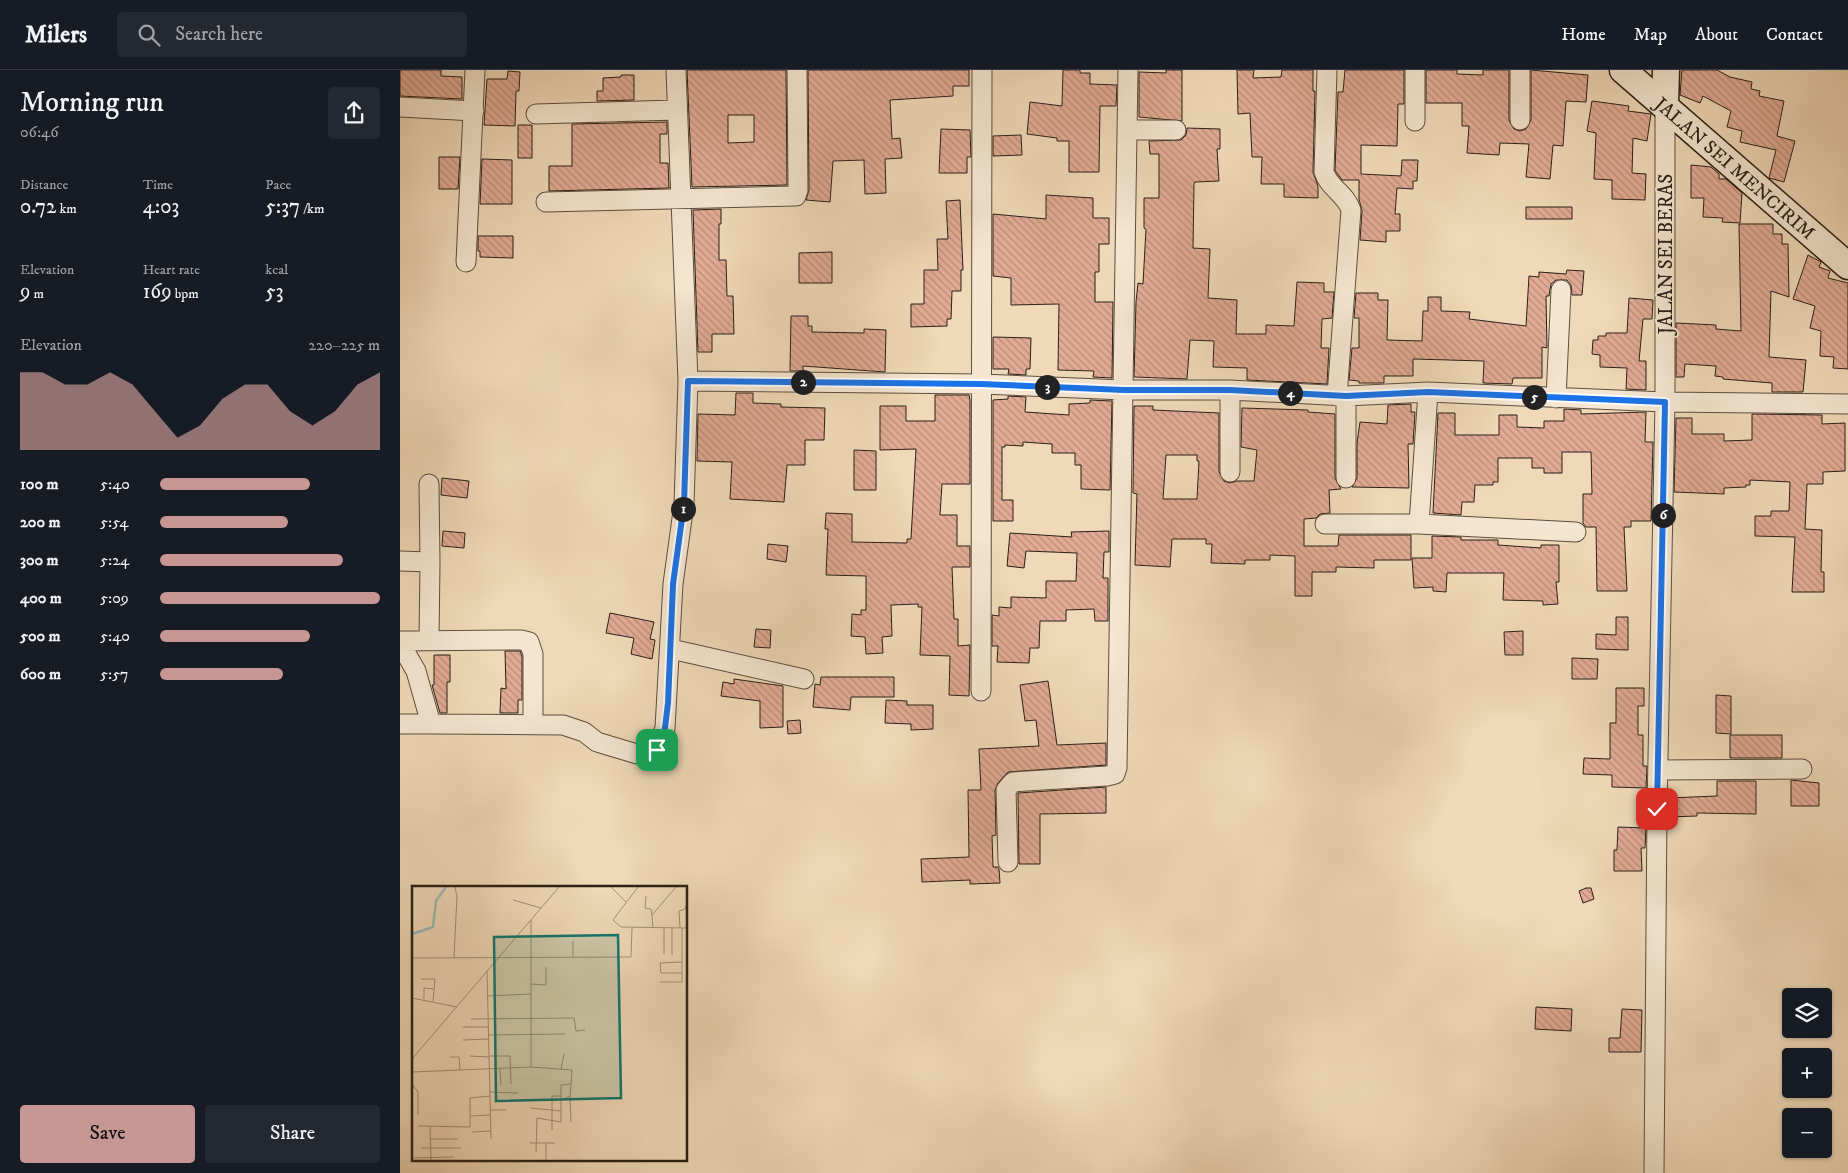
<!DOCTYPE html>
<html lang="en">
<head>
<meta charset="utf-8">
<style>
	body { margin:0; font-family:"IM FELL DW Pica",serif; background:#242831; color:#f1f3f6; height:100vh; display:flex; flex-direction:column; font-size:19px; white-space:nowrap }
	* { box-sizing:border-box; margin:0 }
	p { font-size:16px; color:#9ea1a6 }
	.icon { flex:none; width:28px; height:28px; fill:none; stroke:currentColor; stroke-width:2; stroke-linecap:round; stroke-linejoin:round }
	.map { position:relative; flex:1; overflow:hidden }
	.panel { display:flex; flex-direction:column; background:#171b24; width:400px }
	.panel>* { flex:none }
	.fabs { position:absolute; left:1382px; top:918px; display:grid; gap:10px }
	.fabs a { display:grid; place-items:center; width:50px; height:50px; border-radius:5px; background:#171b24; box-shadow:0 1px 4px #0004; font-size:25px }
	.pin { position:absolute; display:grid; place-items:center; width:42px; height:42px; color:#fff; margin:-21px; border-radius:10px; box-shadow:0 2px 8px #0006 }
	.km { position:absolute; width:25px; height:25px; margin:-12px; border-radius:50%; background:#222; color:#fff; font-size:14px; line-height:25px; text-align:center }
	.round { display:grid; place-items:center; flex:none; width:52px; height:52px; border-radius:5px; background:#242831 }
	.headline { display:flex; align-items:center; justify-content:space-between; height:85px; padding:0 20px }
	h1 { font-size:28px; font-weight:600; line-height:38px }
	.metrics { display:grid; grid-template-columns:repeat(3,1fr); gap:8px; height:85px; padding:5px 20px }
	.metrics div { display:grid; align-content:center }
	.metrics b { font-size:21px; font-weight:600 }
	.metrics small { font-size:14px; font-weight:400 }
	.metrics p { font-size:14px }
	.chart { height:140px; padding:10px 20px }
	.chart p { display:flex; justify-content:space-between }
	.chart svg { width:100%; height:90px; margin-top:5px; fill:#c59692; opacity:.7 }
	.cta { display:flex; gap:10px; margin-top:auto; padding:10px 20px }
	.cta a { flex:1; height:58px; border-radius:5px; background:#c59692; color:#111; font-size:20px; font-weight:600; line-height:58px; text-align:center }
	.cta a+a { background:#242831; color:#f1f3f6 }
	ul { padding:0 20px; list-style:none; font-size:16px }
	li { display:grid; grid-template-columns:80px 60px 1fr; align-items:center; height:38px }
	li i { height:12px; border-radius:6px; background:#c59692 }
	header { display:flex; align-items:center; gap:30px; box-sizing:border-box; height:70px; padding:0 25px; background:#171b24; border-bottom:1px solid #363941 }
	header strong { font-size:24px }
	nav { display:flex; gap:28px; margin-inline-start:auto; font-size:18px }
	.search { width:350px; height:45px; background:#242831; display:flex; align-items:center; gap:12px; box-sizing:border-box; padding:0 18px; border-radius:5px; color:#9ea1a6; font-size:19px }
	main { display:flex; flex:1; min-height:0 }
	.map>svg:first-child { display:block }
</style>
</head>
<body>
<header>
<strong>Milers</strong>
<div class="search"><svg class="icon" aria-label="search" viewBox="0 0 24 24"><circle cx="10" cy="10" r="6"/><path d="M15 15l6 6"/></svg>Search here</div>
<nav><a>Home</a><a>Map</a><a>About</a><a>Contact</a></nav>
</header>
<main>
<section class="panel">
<div class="headline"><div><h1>Morning run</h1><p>06:46</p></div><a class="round"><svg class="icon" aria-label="share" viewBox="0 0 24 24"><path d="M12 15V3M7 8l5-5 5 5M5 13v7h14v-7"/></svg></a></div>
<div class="metrics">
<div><p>Distance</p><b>0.72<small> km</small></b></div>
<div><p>Time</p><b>4:03</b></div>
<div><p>Pace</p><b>5:37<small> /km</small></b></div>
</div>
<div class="metrics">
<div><p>Elevation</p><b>9<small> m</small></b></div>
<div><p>Heart rate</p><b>169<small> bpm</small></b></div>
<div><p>kcal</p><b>53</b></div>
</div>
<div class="chart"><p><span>Elevation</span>220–225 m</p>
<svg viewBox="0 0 160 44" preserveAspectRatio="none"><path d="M0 44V6L10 6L20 12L30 12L40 6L50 12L60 25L70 38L80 32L90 19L100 12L110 12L120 25L130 32L140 25L150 12L160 6V44z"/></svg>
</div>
<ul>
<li><b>100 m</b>5:40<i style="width:68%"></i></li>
<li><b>200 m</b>5:54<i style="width:58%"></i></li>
<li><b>300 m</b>5:24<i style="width:83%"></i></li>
<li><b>400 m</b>5:09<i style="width:100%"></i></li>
<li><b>500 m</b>5:40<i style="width:68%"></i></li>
<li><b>600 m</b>5:57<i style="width:56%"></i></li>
</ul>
<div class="cta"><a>Save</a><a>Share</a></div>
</section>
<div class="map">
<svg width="1448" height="1103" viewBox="0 0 1448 1103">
	<defs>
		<pattern id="building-back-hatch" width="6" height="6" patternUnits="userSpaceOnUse" patternTransform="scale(1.25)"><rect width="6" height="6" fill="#e3ab95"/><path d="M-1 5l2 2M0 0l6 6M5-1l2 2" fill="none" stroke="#b88b79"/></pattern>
	</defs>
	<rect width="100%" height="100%" fill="#f0d9b8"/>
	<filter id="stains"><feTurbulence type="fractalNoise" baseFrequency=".004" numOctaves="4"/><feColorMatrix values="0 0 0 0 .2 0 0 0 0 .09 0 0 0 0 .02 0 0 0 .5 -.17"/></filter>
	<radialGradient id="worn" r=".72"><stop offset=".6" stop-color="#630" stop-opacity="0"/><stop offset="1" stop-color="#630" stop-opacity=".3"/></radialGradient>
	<path fill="url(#building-back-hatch)" stroke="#292017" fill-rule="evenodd" d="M0,0H41V6L62,7V29L0,26Z
		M287,0H386L387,115L292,117ZM328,45H354V72L328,73Z
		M408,0H569V16H553V26L490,30L492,69L500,68L502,88L485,89L486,123L465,124L464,90L433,91L430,132L406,130L409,120Z
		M663,0H680V3H690V14L717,15L716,36H700L699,102H669V71H657V68L627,64L630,32L662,36Z
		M766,0H782V51L739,47V2L766,3Z
		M837,0H854L853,8L881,7L882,0H913V21H915L913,102L918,116V128L884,127V114H861L862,87H852L850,43L838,44Z
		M945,0H1004V34H998L997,76L961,75V104L1001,106L1002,90H1018L1017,111H1013V119L997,118L995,144H1000V161H986V172L960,170L962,141L959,129V110H942L935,100L938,22H943Z
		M1026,0H1057V4L1083,5V0H1109V50L1114,59L1120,61L1126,59L1131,50V0L1188,5L1186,32L1166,31L1163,76L1153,75L1150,109L1126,107L1129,74L1100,73L1099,85L1067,83L1069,56H1062V33H1026Z
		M1282,0H1317L1330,7L1352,12L1351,19L1360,21L1359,26L1384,31L1377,66L1395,71L1384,112L1369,108L1376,80L1340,72L1342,61L1327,57L1331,41L1303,26L1300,33L1280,25Z
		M108,1L120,2L119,21H116L115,56L84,55L87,9H107Z
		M221,5H234V30L197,31V21H203V8L221,7Z
		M1192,31L1229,36L1228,41L1251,44L1247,71L1233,68L1232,103L1246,104L1245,130L1212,129V110L1194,109L1196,63L1187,61Z
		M267,52V64H260V93H268L269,118L149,121V96H172V54Z
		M118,55H132V88H118Z
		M787,58L820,59V79H817L819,111L795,112L794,114L793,178L810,179L808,228L837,230L836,264H866V255L894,256L897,212L924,213V222H934L932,248L922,249L921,278H929L927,314L847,310V298L813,297L814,271L790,270L787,309L734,307L736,232L738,213L743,214L746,159L744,158V128H759V84H750L749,71L781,70L786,65Z
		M541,59L570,60L571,87H567V103H539Z
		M621,65L622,85L593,86V66Z
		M39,87H60L58,119H39Z
		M82,89L112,90V134H80Z
		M1291,95L1311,97L1319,104V109H1326L1342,123L1340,153L1322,152L1323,148L1303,147L1304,128H1291Z
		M646,125L693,128V148H709V174H699V202H695V232H713L712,308L693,307L694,301L658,300L659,234L611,235V208L593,206V144L646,149Z
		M560,130L563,200H561V221H552L551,249H547V256L511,257V234H524V200H538L537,169H548L546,131Z
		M1126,137H1172V149H1126Z
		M321,139V154H319V190H326L327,226H333L334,264H312V282H298L293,140Z
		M1339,154H1373V164H1382V174H1388L1389,227L1371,221L1369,287L1406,290L1403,322H1372V313L1323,309V307L1315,306L1316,296L1285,294L1284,307H1276V253L1316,255V259L1341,261Z
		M78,166H113V188L80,187V181H78Z
		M432,182V213H399V183Z
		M1408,185L1421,192L1419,197L1430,201L1428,208L1448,213V299L1433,298L1434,287L1420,286L1421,261L1410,258L1415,236L1393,229Z
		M1167,200L1184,201L1182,225H1172L1171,215L1167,210H1156L1151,214L1149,226H1146L1147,278L1142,277V308H1113L1112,314L1083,313L1084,291L1013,289V306H984V313H959V311L949,310L952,278H959V248H954L956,223H978V230H988L987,270L1022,271L1023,241H1028V227H1041V241L1070,242L1069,249L1126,256L1129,206L1139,207V202L1166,204Z
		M1229,228L1253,230L1252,249H1243L1239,291H1246V320L1226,319L1227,298L1200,297V285L1192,284L1193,270H1198V266H1206V263H1227Z
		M391,246H408V256H412V262L464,263V259L486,260L485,302L403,296V301H390Z
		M593,267L631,268L630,299H626V305L608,304L609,299H593Z
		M336,323H353V333L381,334V337L425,338L424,370H405V395H387L384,432L330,429L332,392L297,391L298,344L335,345Z
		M535,325H569L570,330V414H542L540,445H557V476H570V497H552L554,549H558V576L570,575L569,626L549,625L550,586L520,585L522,537H518V534L491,535L492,566L482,567L483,583L466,584L465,567L451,566L452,544L461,545V540H466V506L426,505L428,459H425L426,443L452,444V472L507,473V469H511L516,379L480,380V336H506V351H535Z
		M608,326L626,327L625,342L669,345V334L690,333V330L712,331L710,420L681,419V395H675V383H652V374L623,372V376L605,375V377H602V430H613V451H593V330L608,329Z
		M1011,334V342H1015L1013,374H1008L1009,418L952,417L957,408V373L960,352L987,354L988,335Z
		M734,336H753V340L819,343V402L824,411L830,413L837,411H854L857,380L841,377L842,338L908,340V342L935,344V408L941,419L929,420L930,443L920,444L916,448L904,449V476H938L939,465H1011V490H974V498L936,497V502H912V526H895V486L870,485V490H845V494L811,493L812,474H806V469H772L770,497L735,495L737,424L733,423ZM766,385H797V391H799L797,429H763Z
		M1164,339L1181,340V344L1246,342L1245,372H1253L1251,451H1231V457H1224L1227,521H1197L1196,457H1186L1183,453V424H1192L1191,382H1162V403H1144V398H1132V388H1098V412H1093V415H1075L1074,432H1062L1061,445L1033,443L1038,343H1055V365H1099V345H1117V357L1144,358V351H1164Z
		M1352,344L1422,345V354L1445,353V401L1423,402V414H1407L1405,459L1422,460L1421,502H1424V522H1392L1395,467L1355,466V446H1371V441H1389L1390,412L1350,410V415H1346V417L1324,418V424L1274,422L1276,348H1292V364H1324V371L1352,370Z
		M454,380L476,381V420H454Z
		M42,408L69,411L67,428L41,425Z
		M43,461L65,463L64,478L42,476Z
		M709,461V482H704L703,508H708V551H695L694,539L666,540V551H640L639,578H630L629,593L597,592L598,576H592V545L599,546V537L611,538V527L646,528V511H676L677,483L626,481L624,498L607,496L610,463L672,467L671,462Z
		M1032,466L1061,467V470H1098V475L1141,478V475H1159V512H1156L1158,534L1143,535V531L1103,530L1104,503H1047L1046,522L1033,521V517L1014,518L1012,488H1032Z
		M368,474L388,476L386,492L367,489Z
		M210,543L254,552L250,569L255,570L252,589L231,584L234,568L206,563Z
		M1216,547H1228V580L1196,579V564L1216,565Z
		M356,559L371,560L370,578L354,577Z
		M1123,561V585H1105L1104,562Z
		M105,581H120L122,586V630H118V643H100L101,618L106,619Z
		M34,585H50V612H47V643H40L32,615H34Z
		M1172,588L1198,589L1197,609H1172Z
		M421,607H494V627H451L450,640L413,637L415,614L420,615Z
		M334,609L383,616V657L360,658V631L321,626L323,612L334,614Z
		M648,611L657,675L706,673V695L608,702L598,713L595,720L596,765L592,766L593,797H598L599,799L600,813L570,814V810L522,812L521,789L569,787L568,720H581L579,679L639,676L636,650L625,651L620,615Z
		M1216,618H1244V636H1238V665H1243V696H1247L1246,718L1212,717V705L1183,704L1184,688L1210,689V653H1216Z
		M1316,625L1331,626V664L1316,663Z
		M486,630L507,631V635H533V659L511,660V654L485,653Z
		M400,650L401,663L388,664L387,651Z
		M1330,665H1382V688H1330Z
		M1391,710L1419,713V736H1391Z
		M1317,711H1356V744L1297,743V746L1268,747V728L1317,726Z
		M706,717V743L640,744V794H619L618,723Z
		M1218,757L1246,758L1245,778H1241L1242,801H1214V780H1217Z
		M1186,818H1191L1194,829L1183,833L1179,821Z
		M1136,937L1172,939L1171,961L1135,959Z
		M1222,939L1242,940L1241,982H1209V968H1220Z"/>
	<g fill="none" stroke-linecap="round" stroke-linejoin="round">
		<g stroke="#5b4e3f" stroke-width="21">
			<path id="street" d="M927,0L924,102C929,118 946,124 951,140L937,326
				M1015,0V51
				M0,37L74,41
				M136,44L276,40
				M1120,50V0
				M727,60H776
				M146,132L396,126L398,120L397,0
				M66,192L75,0
				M288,311L581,314L724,320H830L946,326L1028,322L1265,332L1448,334
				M1028,322L1019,454L1176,462
				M946,326V408
				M1156,328L1161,220
				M830,402V320
				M29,414L30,492
				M925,454H1019
				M0,491L30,492L29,570
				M0,571L121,570L129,572L133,584V653
				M0,573L16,601L31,654L163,655L184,662L197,672L237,684H248L257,680L265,658L273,514L284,434L288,311L276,0
				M271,579L404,609
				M581,621L582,0
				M0,654H31
				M1258,700L1402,699
				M608,792L606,720L613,712L707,706L715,704L717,698L728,0
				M1254,1103L1257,739L1265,332V35"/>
		</g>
		<g stroke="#292017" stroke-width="29">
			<g id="secondary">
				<path id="s1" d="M1223,0L1448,196"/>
				<path d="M1265,35L1266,0"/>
			</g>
		</g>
		<use href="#street" stroke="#f5e6d1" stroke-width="19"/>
		<use href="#secondary" stroke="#f5e6d1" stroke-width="26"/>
	</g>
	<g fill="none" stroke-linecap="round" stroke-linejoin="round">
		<g stroke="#fff" stroke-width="10">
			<path id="route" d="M257,680L265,658L268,633L273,514L284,434L288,311L581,314L724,320H830L946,326L1028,322L1265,332L1257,739"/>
		</g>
		<use href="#route" stroke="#1a73e8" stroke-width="6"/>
	</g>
	<g text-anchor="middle" stroke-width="4" stroke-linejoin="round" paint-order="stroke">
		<g font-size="19" fill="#292017" stroke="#f5e6d1">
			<text dy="7" stroke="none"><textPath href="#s1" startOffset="149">JALAN SEI MENCIRIM</textPath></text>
			<text transform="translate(1265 184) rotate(-90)" y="7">JALAN SEI BERAS</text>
		</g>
	</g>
	<g transform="translate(12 816)">
		<rect width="275" height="275" fill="#f0d9b8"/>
		<path fill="none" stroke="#9db9b7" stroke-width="2.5" d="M0,48L21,41L24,15L34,1"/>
		<path fill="none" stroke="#a08f78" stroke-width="1" d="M199,1L214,16M226,1L201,34L209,41L275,42M234,10L233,22L239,23L240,29M101,14L129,22M241,42L240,29L264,1M268,42L267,25L273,23L275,17M161,55V71M252,68V42M260,69V42M0,72L219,71L220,42M42,72L45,10L43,1M75,85L79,253M270,87H249L248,77L270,76M9,93H23L21,115M248,96H270V42M119,98L134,99V81M76,110L119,108M0,112L45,121M12,113V102L22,103M59,133L162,132L164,145L173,144M51,141H77M77,149L153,148M51,154L77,153M58,170L77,171M77,170H98L99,198M38,171H47L48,184M0,173L147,1M119,181V34M88,183L89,199M149,183L152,168M0,186L119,181L160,184L158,210L149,214M0,198L6,206V229M78,206L106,207M158,210L159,236M118,222L149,225M78,224H94M59,230L78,229M6,240L58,241V212L78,210M18,241L19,274M140,244V210H149M60,246L79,245M18,253H46M118,257H143M9,262H49M124,266L125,232L149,236V199L158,198M0,272L41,271M134,274V257"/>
		<path fill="#0f766e" fill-opacity="0.15" stroke="#0f766e" stroke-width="2.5" d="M206,49L209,212L84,215L82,51Z"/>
		<rect width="275" height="275" fill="none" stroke="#292017" stroke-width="2.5"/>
	</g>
	<rect width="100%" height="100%" filter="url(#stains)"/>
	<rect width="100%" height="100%" fill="url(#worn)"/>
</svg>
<div class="fabs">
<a><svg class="icon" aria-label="layers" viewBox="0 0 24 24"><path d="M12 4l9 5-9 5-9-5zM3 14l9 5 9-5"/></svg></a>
<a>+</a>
<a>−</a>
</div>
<div class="pin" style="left:257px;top:680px;background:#1e9e55"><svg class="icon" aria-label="arrive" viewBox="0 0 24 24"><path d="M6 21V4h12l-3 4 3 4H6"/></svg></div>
<div class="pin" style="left:1257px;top:739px;background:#d93025"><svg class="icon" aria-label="check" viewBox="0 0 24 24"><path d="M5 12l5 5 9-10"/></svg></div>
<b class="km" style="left:283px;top:439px">1</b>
<b class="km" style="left:403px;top:312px">2</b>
<b class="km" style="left:647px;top:317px">3</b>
<b class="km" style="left:890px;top:323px">4</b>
<b class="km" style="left:1134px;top:327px">5</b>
<b class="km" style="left:1263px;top:445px">6</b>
</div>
</main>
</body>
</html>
